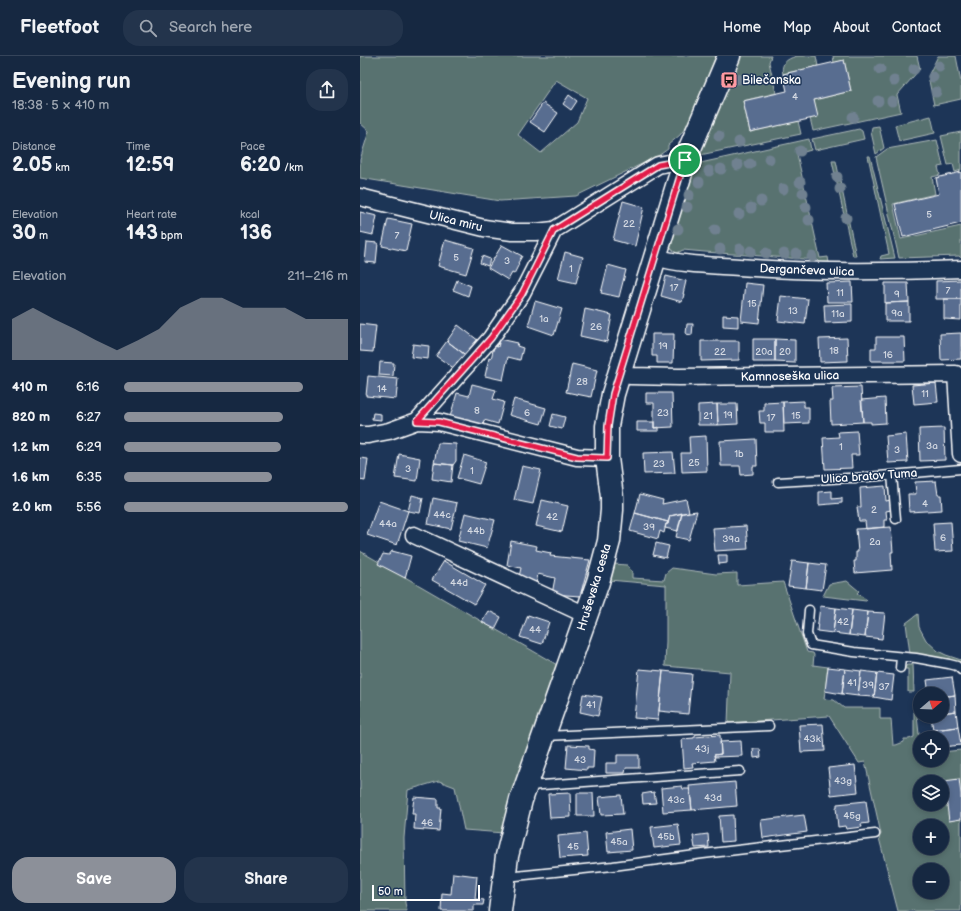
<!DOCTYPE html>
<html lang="en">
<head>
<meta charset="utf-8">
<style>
	body { margin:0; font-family:"Balsamiq Sans",sans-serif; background:#23344c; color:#f1f3f6; height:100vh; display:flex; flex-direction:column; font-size:15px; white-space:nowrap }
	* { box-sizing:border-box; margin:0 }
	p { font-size:13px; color:#9ea6b1 }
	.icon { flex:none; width:22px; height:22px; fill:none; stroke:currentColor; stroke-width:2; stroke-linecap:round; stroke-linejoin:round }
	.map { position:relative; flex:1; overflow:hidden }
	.panel { display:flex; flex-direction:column; background:#162841; width:360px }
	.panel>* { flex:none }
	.needle { width:26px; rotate:71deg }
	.controls { position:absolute; left:553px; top:631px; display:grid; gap:8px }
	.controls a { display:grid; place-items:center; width:36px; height:36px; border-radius:50%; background:#162841; box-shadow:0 2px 6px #0003,0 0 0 1px #35445a; font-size:20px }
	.scale { position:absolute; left:12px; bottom:10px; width:108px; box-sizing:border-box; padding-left:4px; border:2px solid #fff; border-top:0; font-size:11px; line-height:14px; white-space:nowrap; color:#fff; -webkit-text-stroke:3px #1d3557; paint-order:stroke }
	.pin { position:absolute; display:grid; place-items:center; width:34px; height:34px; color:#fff; margin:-17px; border:2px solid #fff; border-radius:50%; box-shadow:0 1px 4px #0007 }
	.round { display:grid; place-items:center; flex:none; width:42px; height:42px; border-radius:16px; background:#23344c }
	.headline { display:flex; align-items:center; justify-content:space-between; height:68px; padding:0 12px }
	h1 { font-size:22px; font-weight:800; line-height:30px }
	.metrics { display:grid; grid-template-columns:repeat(3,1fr); gap:6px; height:68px; padding:4px 12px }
	.metrics div { display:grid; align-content:center }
	.metrics b { font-size:20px; font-weight:800 }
	.metrics small { font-size:11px; font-weight:400 }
	.metrics p { font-size:11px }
	.chart { height:112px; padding:8px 12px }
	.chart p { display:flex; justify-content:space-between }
	.chart svg { width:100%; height:72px; margin-top:4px; fill:#8c9099; opacity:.7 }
	.action { display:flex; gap:8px; margin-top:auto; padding:8px 12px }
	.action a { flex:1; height:46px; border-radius:16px; background:#8c9099; color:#fff; font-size:16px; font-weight:800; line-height:46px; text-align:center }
	.action a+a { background:#23344c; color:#f1f3f6 }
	ul { padding:0 12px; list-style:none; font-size:13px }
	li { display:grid; grid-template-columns:64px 48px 1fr; align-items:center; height:30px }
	li i { height:10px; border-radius:5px; background:#8c9099 }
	header { display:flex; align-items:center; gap:24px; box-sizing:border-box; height:56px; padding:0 20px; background:#162841; border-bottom:1px solid #35445a }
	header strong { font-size:19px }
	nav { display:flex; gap:22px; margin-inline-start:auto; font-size:14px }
	.search { width:280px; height:36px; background:#23344c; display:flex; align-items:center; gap:10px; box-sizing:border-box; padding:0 14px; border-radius:16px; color:#9ea6b1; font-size:15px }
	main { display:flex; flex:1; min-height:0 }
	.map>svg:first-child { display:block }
</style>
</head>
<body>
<header>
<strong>Fleetfoot</strong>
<div class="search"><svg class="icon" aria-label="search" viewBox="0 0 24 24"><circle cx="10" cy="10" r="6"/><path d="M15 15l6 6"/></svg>Search here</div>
<nav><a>Home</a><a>Map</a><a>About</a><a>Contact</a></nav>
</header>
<main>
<section class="panel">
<div class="headline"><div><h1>Evening run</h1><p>18:38 · 5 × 410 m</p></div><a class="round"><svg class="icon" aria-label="share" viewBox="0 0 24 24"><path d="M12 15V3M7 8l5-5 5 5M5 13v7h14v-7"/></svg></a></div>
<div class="metrics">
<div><p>Distance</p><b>2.05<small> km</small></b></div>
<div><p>Time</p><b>12:59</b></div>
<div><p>Pace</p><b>6:20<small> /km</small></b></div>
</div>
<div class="metrics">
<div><p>Elevation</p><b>30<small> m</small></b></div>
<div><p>Heart rate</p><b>143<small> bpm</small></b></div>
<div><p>kcal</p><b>136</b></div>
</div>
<div class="chart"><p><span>Elevation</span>211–216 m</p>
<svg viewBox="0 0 160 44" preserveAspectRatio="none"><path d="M0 44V19L10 12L20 19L30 25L40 32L50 38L60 32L70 25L80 12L90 6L100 6L110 12L120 12L130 12L140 19L150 19L160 19V44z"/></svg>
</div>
<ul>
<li><b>410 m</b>6:16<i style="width:80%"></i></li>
<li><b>820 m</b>6:27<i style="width:71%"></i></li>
<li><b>1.2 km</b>6:29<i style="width:70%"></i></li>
<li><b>1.6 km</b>6:35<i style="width:66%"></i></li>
<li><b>2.0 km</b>5:56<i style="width:100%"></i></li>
</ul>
<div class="action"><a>Save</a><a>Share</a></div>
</section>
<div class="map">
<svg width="601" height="855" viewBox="0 0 601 855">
	<rect width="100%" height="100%" fill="#1d3557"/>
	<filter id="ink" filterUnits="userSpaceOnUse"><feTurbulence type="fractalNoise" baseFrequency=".025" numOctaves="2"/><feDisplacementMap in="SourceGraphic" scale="8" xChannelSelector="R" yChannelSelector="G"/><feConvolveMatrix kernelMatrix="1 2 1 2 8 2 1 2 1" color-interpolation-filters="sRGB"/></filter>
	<g filter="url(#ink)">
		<path fill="#58726f" stroke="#acb8b7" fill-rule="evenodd" d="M0,0H356L328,68L320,79L308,89V93L298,100L216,140L140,145L0,122V104L9,75L0,67ZM196,24L227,42L217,66L181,97L158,79Z
			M380,0H411L409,6L416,37L383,45L390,76L438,65L441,78L340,99L362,44Z
			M438,0H456L458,10L423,18C420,7 428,2 438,0Z
			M473,0H557L560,13L537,39L541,56L453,75L450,62L454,44L491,35L484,4L474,7Z
			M578,0H596L601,26V43L574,49L568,20Z
			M571,60L575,77L539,85L535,69Z
			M519,70L524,92L516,98L511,76L512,71Z
			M499,73L502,75L504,83L455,94L452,83Z
			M601,76V114L595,116L593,108L588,109L581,80Z
			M449,83L451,94L437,98L460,202L468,201L469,207L461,208L457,204L345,196L323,194L317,197C313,195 310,192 309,188L336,108Z
			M577,84L583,110L578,111L580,119L572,121L575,138L533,148L541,183L601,170V202L599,200L539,202L516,101L527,93Z
			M508,100H510L535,202L520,203L521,200L529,198Z
			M472,105H476L496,200H493Z
			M0,495L199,610L144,777L104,774L95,731L79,725L48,734L44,782L45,847L47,855H0Z
			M254,508L267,509L272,516V522L304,524L306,517L312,512L356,518L377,517V529L423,526L447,596L453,597L454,599L453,609L468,611L464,643L474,644L484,652H520V663H531L533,689H536L544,686V683H549L554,681V651H556L560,687V704H582V696L601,694V855H538L519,782L521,778L505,706L499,707L469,660L368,667L370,616L305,610L306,585V529L249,524ZM560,726H582V748H560ZM560,770H582V792H560ZM560,814H582V836H560Z
			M487,525L499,535L497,537L507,544L506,545L463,540L469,528Z
			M558,558L559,571L566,584L578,595L586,599L601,604V608L592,604L550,598L546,567Z
			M553,608L554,636H548V613H544L547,609H551Z"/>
		<path fill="#586d90" stroke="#fff" d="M484,4L491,35L454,44L458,61L390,76L383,45L427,35L423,18Z
			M209,39L217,45L211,54L203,48Z
			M183,47L198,57L185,76L170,66Z
			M601,116V167L543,181L535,148L579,138L576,122Z
			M263,145L284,151L275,190L253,184Z
			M0,156L17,160L13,179L0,176Z
			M28,163L52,168L46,195L22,190Z
			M85,184L114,192L106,218L78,210Z
			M7,186L18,187L16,207L5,206Z
			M142,189L162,200L158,207L159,208L154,218L152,217L148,224L128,212Z
			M205,196L223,201L216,227L198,223Z
			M122,200L130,203L128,210L120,207Z
			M248,209L266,214L259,241L241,237Z
			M306,220L326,225L323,238H324L322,246L301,240Z
			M97,224L111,230L108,240L93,234Z
			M601,224V243H576V225Z
			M492,226L493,246H467L466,227Z
			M385,227L403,229L399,267L381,265Z
			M525,227H548L549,246L525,247Z
			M421,240L448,243L445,268L418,265Z
			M584,243H601V264L584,263Z
			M175,245L202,253L194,279L168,270Z
			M549,246V265H525V247Z
			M492,248V266L465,267L464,249Z
			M225,253L252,259L247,286L220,280Z
			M363,259L378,260V271L363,270Z
			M0,268L16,270L13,296L0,295Z
			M327,268H333L332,279L326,278Z
			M98,269L119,285L108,301L87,285Z
			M601,277V303L581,304L580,278Z
			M292,278H314L313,307H297V300H292Z
			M516,281H544L545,305H511V292H516Z
			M487,282L488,305L460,306L459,283Z
			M140,283L158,287L157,290L163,292L160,304L148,301L143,324L125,320L129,302L131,303L134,290L138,291Z
			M393,283H415V306H393Z
			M415,283L435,284V307L415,306Z
			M87,285L108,301L98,315L76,300Z
			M341,285H379V304L341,305Z
			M53,288L69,290L68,303L51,301Z
			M20,306L34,307L33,320L19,319Z
			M212,308L237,314L231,341L206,336Z
			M8,320L38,323L36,343L6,340Z
			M576,327L578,346L554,348L552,329Z
			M112,328L136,334L133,343L144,346L138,368L124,364L123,370L90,361L97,337L109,340Z
			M501,331L503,366L471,368L470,345H473L472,332Z
			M286,337H312L313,371L294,372V347H286Z
			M525,342L526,367L511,368V366H503L501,344Z
			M154,343L186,352L181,368L149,359Z
			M444,345V351H449V367L424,368L423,346Z
			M423,346L424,376H405V367H400L399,355H404V347Z
			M357,348L358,369H338V349Z
			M357,348H377L378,368L358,369Z
			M13,357L21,358V364L12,363Z
			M193,358L205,361L202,373L190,370Z
			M277,366H294V372L299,371V375H277Z
			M584,372L585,404L560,405L559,373Z
			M497,375L499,399H491L492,412L465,413L463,382L479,381L478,376Z
			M546,378L548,406L528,407L526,380Z
			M346,380L347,415L322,416L321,397H330L329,381Z
			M396,383L397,410H393V418L381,419L380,410H361L360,385Z
			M78,387L96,388V405L93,409L74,407Z
			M313,396L315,417L284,418L283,397Z
			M39,398L60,402L57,425L35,422Z
			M104,399L126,406L119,428L97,422Z
			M0,402L8,403L5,425L0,424Z
			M74,407L93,409L91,426L72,423Z
			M162,410L181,414L173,448L154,444Z
			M576,425L578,439H581L582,454L549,456L548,438H556L555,426Z
			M525,430L526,445L530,444L531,454L526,455L527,464H524V471L506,473L505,465H499L497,451H501L500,432Z
			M472,435V443L482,442V447L459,449V436Z
			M280,438L303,444L302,448L326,443L329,456L310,460L308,466L275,457Z
			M52,439L63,442L60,457L48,455Z
			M73,442L97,447L91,473L68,468Z
			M182,444L208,450L202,476L176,470Z
			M19,445L48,455L37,489L7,479Z
			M337,455L329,484L316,481L322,457Z
			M105,457L135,464L127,492L98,485Z
			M275,457L308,466V468H306L304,477L300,475L298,483L270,475Z
			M322,457L318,475L305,472L306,468H308L310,460Z
			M591,466L593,495L575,496L573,467Z
			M386,470L388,493L355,495L353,472Z
			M531,471L533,496H531L532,514L495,517L494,505H496V496H498L496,473Z
			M151,485L177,490L176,494L191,497L190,500L230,504L220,540L192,538L195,522L178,518L176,528L158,525L161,512L147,509Z
			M296,487L309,490L306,502L293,499Z
			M32,495L51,500L45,522L18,508L23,498L29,499Z
			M358,499H367V507L359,508Z
			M84,505L125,529L114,548L72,524Z
			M432,505L449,507L446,532L428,530Z
			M449,507L466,509L462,534L446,532Z
			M460,550L476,552L473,577L457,575Z
			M476,552L492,554L489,579L473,577Z
			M492,554L508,556L505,581L489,579Z
			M129,555L141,561L135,573L122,566Z
			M508,556L525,557L522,583L505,581Z
			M168,559L189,566L182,588L160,581Z
			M468,611L485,613L482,638L465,635Z
			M279,613L303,615L298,664L274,662Z
			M485,613L501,615L498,640L482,638Z
			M303,615L332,618L328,658L299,655Z
			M501,615L517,617L514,641L498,640Z
			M517,617L534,619L531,644L514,641Z
			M592,621L595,639L582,641V638H569L567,624Z
			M223,638L242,641L238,660L220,656Z
			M595,639L596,655L582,657V641Z
			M596,655L598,671L573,674L571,660H582V657Z
			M463,668L465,695L441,696L439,669Z
			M598,671L601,689L582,691V682H574L573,674Z
			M360,679L361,698L354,699L355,705L332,707L333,711L324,712L322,683L334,682V681Z
			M381,685L382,700L355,701L354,699L361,698L360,686Z
			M208,689L229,690V693L234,694L233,712H227V714L206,712Z
			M393,693H400L401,701L394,702Z
			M257,699H279V712H266L265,717H246V707H257Z
			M495,709L498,736L471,739L468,712Z
			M599,723L601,738V763L589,765L584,725Z
			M375,726L377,750L332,754L329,730Z
			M322,730L323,733H330L332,754L303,756L301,732Z
			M294,736L296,747L283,748L282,738Z
			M210,737L211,761L190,762L188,738Z
			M217,737H233L234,760H217Z
			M261,739L263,758L241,759L239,741Z
			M54,741L78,743V752H81L79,775L54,773L55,758H52Z
			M506,745L509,767L501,768L502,771L486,773L485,770L478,771L476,751H477V748Z
			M373,759L374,785L361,786L359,760Z
			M444,759L447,776L403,782L401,764Z
			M318,768L321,789L294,792L291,771Z
			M270,773L272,794L248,796L246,776Z
			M226,777L228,800L200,802L198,780Z
			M348,778L349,791L335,792L333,780Z
			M93,817L117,820L115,843L124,844L123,849H114V855H81L82,837L91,838Z"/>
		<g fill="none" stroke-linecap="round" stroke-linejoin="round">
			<g stroke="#fff" stroke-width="11">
				<path id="lane" d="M532,419L536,463
					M418,426L488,422H495L601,413
					M449,554L447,578L451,589L494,596L556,602L589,608L597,610L601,614
					M540,612L541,601
					M185,680L409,670
					M168,730L380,715
					M146,821L253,810L343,798L515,778"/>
			</g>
			<g stroke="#fff" stroke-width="19">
				<path id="street" d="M0,141L124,172L152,176H176L194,174L298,109L325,104
					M295,201C322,209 351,209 379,211C453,217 527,216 601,213
					M258,318L271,320L319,321L596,318L601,398
					M57,365L131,282L162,237L194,174
					M0,379H8L29,375L57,365L79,366L217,401L247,402
					M54,479L226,559"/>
			</g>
			<g stroke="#fff" stroke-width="25">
				<path id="secondary" d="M140,855L147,800L161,744L238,526L249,485L252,454V441L247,402V370L253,338L325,104L369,0"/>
			</g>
			<use href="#lane" stroke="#1d3557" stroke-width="8"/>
			<use href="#street" stroke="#1d3557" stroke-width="16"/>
			<use href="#secondary" stroke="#1d3557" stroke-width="22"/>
		</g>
		<g fill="#708190">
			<circle cx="579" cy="10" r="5.5"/>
			<circle cx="520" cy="13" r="5.5"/>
			<circle cx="554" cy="13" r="5.5"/>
			<circle cx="573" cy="21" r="5.5"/>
			<circle cx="378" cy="23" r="5.5"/>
			<circle cx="534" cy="25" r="5.5"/>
			<circle cx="576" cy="36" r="5.5"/>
			<circle cx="518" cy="45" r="5.5"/>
			<circle cx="532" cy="45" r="5.5"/>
			<circle cx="493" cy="61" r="5.5"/>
			<circle cx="359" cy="80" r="5.5"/>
			<circle cx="379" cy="86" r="5.5"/>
			<circle cx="440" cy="95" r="5.5"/>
			<circle cx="409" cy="103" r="5.5"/>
			<circle cx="390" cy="108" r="5.5"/>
			<circle cx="378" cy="109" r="5.5"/>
			<circle cx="361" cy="113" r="5.5"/>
			<circle cx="349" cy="115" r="5.5"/>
			<circle cx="477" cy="121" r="5.5"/>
			<circle cx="339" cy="126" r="5.5"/>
			<circle cx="440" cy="126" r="5.5"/>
			<circle cx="423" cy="133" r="5.5"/>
			<circle cx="480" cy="133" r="5.5"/>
			<circle cx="443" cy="137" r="5.5"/>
			<circle cx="329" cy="139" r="5.5"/>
			<circle cx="401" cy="145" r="5.5"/>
			<circle cx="327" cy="151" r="5.5"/>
			<circle cx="446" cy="151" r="5.5"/>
			<circle cx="391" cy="152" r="5.5"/>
			<circle cx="379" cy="158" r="5.5"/>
			<circle cx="486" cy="162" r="5.5"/>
			<circle cx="449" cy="164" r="5.5"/>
			<circle cx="318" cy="173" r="5.5"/>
			<circle cx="355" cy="174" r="5.5"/>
			<circle cx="360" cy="193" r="5.5"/>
			<circle cx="380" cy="193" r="5.5"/>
			<circle cx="391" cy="195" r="5.5"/>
			<circle cx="406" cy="197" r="5.5"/>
			<circle cx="424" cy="198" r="5.5"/>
			<circle cx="436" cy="198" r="5.5"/>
			<circle cx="452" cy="201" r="5.5"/>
		</g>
	</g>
	<g fill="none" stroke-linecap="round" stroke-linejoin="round" filter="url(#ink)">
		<g stroke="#fff" stroke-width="8">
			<path id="route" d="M325,104L253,338L248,370L247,402L217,401L79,366L57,365L131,282L162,238L194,174L298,109Z"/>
		</g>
		<use href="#route" stroke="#e11d48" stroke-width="5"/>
	</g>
	<defs>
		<g id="bus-square" transform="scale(0.9)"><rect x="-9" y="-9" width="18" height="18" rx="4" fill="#ff9aa2" stroke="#1d3557"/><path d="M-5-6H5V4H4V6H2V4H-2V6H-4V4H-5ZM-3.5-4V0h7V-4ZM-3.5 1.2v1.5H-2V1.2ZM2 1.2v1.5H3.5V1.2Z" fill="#111"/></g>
	</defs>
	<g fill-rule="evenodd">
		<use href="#bus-square" x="369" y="24"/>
	</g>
	<g text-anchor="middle" stroke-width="3" stroke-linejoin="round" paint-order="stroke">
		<g font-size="10" fill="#d5dae3">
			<text x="435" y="44">4</text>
			<text x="569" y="162">5</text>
			<text x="269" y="171">22</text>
			<text x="37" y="183">7</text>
			<text x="96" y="205">5</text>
			<text x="147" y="208">3</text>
			<text x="211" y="216">1</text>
			<text x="314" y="235">17</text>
			<text x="588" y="238">7</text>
			<text x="480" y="240">11</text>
			<text x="537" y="241">9</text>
			<text x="392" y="251">15</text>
			<text x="433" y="258">13</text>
			<text x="537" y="260">9a</text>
			<text x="478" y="261">11a</text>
			<text x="184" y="266">1a</text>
			<text x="236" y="274">26</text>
			<text x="303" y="293">19</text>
			<text x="474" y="298">18</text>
			<text x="360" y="299">22</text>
			<text x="404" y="299">20a</text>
			<text x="425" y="299">20</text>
			<text x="528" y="302">16</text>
			<text x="222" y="329">28</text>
			<text x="22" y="336">14</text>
			<text x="565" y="341">11</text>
			<text x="117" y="358">8</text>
			<text x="167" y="360">6</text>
			<text x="303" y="360">23</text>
			<text x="368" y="362">19</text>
			<text x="348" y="363">21</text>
			<text x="436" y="363">15</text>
			<text x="411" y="365">17</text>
			<text x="572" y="393">3a</text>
			<text x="481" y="394">1</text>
			<text x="537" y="397">3</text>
			<text x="379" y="401">1b</text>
			<text x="334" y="410">25</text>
			<text x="299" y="411">23</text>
			<text x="48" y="416">3</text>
			<text x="112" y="418">1</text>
			<text x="565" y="451">4</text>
			<text x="514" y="457">2</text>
			<text x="82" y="462">44c</text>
			<text x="192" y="464">42</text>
			<text x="28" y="471">44a</text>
			<text x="289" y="474">39</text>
			<text x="116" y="478">44b</text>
			<text x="583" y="485">6</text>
			<text x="371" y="486">39a</text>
			<text x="515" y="489">2a</text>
			<text x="99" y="530">44d</text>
			<text x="483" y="569">42</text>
			<text x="175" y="577">44</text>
			<text x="492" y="630">41</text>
			<text x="508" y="632">39</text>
			<text x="524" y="634">37</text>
			<text x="231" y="652">41</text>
			<text x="452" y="686">43k</text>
			<text x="342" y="696">43j</text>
			<text x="220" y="707">43</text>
			<text x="483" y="728">43g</text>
			<text x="353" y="745">43d</text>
			<text x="316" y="747">43c</text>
			<text x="492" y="763">45g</text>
			<text x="67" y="770">46</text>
			<text x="306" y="784">45b</text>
			<text x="259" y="789">45a</text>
			<text x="213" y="794">45</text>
		</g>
		<g font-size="12" fill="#fff" stroke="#1d3557" text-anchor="start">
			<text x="382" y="28">Bilečanska</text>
		</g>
		<g font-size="12" fill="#fff" stroke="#1d3557">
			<text transform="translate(96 165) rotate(14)" y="4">Ulica miru</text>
			<text transform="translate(447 214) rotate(2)" y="4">Dergančeva ulica</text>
			<text transform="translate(430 320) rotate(-1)" y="4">Kamnoseška ulica</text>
			<text transform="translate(509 420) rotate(-4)" y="4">Ulica bratov Tuma</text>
			<text transform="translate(234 531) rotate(-73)" y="4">Hruševska cesta</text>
		</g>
	</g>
</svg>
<div class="controls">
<a><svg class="needle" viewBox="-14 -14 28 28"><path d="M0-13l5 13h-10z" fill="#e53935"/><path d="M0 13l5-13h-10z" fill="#9ea6b1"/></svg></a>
<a><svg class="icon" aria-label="locate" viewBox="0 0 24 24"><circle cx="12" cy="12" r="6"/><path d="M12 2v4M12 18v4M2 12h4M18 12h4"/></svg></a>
<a><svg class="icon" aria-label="layers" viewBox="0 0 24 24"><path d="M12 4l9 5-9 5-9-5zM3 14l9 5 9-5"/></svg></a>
<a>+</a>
<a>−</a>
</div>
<div class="scale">50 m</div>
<div class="pin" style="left:325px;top:104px;background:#1e9e55"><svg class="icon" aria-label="arrive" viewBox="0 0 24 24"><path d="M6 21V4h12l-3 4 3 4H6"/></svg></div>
</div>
</main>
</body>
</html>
